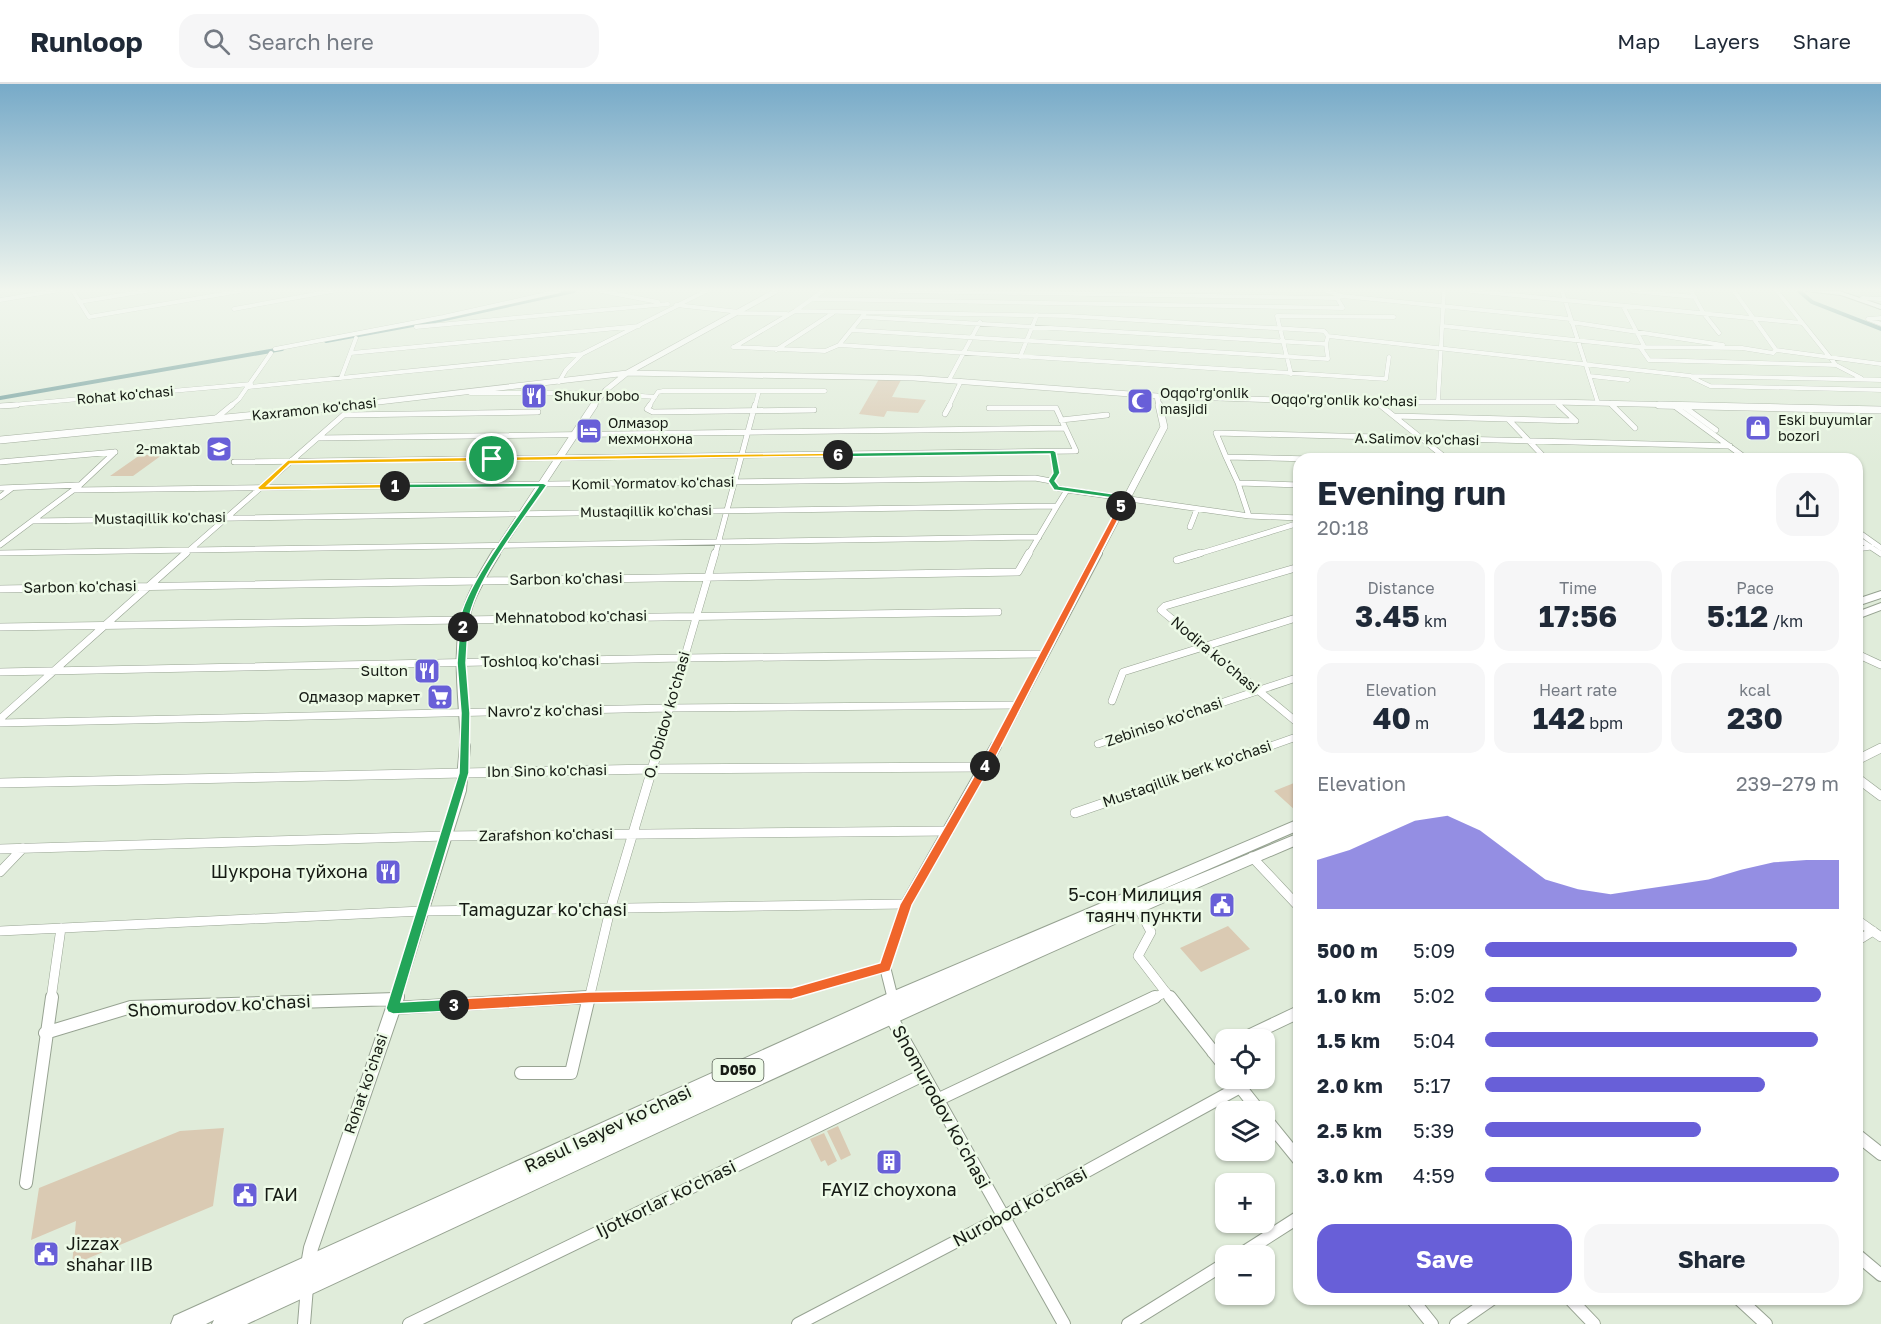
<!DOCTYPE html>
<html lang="en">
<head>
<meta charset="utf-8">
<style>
	body { margin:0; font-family:"Golos Text",sans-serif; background:#f6f6f7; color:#1f2937; height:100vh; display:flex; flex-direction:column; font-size:22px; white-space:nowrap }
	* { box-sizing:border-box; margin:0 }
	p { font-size:20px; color:#747a83 }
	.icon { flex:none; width:33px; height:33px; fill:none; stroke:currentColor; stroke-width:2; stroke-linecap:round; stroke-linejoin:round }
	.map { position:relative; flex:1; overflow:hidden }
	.side { position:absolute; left:1293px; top:369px; width:570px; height:852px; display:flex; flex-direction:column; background:#fff; border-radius:18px; box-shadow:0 2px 4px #0004 }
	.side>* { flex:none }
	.fabs { position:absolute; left:1215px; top:945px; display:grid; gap:12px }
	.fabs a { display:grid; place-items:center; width:60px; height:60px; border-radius:12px; background:#fff; box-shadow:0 2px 4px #0004; font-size:30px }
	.pin { position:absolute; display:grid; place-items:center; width:51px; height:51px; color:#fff; margin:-26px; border:3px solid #fff; border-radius:50%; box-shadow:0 2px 6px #0007 }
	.km { position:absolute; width:30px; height:30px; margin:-15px; border-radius:50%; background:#222; color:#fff; font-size:16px; line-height:30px; text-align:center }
	.round { display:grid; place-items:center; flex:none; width:63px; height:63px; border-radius:18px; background:#f6f6f7 }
	.summary { display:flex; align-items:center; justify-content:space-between; height:102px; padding:0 24px }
	h1 { font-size:33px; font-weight:700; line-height:45px }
	.metrics { display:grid; grid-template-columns:repeat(3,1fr); gap:9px; height:102px; padding:6px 24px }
	.metrics div { display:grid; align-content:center; border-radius:15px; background:#f6f6f7; text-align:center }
	.metrics b { font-size:30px; font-weight:700 }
	.metrics small { font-size:16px; font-weight:400 }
	.metrics p { font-size:16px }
	.chart { height:168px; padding:12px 24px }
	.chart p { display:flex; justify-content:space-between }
	.chart svg { width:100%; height:108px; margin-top:6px; fill:#685fd8; opacity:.7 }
	.primary-button { display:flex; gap:12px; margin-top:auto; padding:12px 24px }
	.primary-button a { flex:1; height:69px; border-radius:18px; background:#685fd8; color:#fff; font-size:24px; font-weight:700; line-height:69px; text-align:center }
	.primary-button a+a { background:#f6f6f7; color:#1f2937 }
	ul { padding:0 24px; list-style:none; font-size:20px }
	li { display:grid; grid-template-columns:96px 72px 1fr; align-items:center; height:45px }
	li i { height:15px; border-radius:8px; background:#685fd8 }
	header { display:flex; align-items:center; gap:36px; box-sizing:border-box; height:84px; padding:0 30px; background:#fff; border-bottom:2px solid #e0e1e3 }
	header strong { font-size:28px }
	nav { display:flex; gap:33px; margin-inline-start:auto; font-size:21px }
	.search { width:420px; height:54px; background:#f6f6f7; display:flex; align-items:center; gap:15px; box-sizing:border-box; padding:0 21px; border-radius:18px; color:#747a83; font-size:22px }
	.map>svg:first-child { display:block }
</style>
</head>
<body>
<header>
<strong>Runloop</strong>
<div class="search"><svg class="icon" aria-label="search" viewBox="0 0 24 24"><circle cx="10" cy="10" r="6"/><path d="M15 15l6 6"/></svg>Search here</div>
<nav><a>Map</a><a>Layers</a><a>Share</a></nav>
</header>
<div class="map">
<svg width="1881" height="1240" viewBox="0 0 1881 1240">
	<rect width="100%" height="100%" fill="#e0ecda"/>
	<path fill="#dacab3" d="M879,295L901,296L892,313L926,316L918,329L887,327L884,333L859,330Z
		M140,371H162L133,392H110Z
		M1299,697V726L1296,727L1274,707Z
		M1228,842L1250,865L1201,888L1180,864Z
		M838,1042L851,1071L841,1076L827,1047Z
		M224,1044L213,1122L72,1181L76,1137L31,1156L39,1104L180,1047Z
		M824,1049L837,1077L828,1082L825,1076L821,1078L810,1055Z"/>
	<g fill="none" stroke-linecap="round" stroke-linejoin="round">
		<path stroke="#6d9b99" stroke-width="4" d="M1799,207L1812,218L1881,245
			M326,257L440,236L574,207
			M0,314L282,265"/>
		<g stroke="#97a392" stroke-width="4.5">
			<path id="minor-far4" d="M73,207L89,233L240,207
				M601,207L658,218
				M899,207L1337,214L1342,212
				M1327,207L1342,212L1570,235
				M1471,207L1802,239
				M1562,207L1598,319
				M1632,207L1695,213
				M1691,207L1704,230L1719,249
				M1777,207L1836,281L1861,294
				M1862,214L1881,215
				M814,215L1343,224L1337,214
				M0,216L54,207
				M79,218L146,207
				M676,221L740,228
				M678,221L706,207
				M1623,222L1644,262L1640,263L1649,276L1836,281
				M234,225L332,207
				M795,227L1068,232L1324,247
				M739,229L787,230
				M862,233L1326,260
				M1881,234L1868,235L1881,240
				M1571,238L1723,261
				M1443,242L1640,263L1742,264L1773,269L1776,266L1734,207
				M416,243L668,220
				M851,246L1328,275L1326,260L1328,252L1325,248
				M1328,252L1691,292L1881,296
				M839,261L865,229
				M733,263L825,267L839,261L1386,295L1389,273
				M734,263L795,227L823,207
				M275,265L443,233L559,207
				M776,266L833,229
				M1776,266L1881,280
				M351,269L639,242
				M1020,273L1037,231
				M1291,290L1277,232L1394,233
				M1590,292L1628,296
				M341,294L356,254
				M1693,294L1710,302L1881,306
				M949,296L980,238
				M559,298L566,286L582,270L679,221
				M249,303L582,270
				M470,309H604L655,313
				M1438,317L1444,207
				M1377,318L1382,322
				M1556,318L1560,322
				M1610,319L1613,322
				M0,322L251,300
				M231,322L239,315L271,269
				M649,322L658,308L663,307H825
				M755,322L759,307
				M949,322L961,297"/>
		</g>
		<g stroke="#97a392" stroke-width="6">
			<path id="minor-far3" d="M650,321L647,325L653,328L814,326
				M1380,321L1447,375
				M1612,321L1635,344
				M1673,321L1747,375
				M0,322L17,321
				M1683,322L1716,346
				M945,330L950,321
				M344,331L538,328
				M1394,332L1508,335
				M215,335L232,321
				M1061,336L1107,331
				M318,354L1065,344
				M1226,373L1238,399L1299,401
				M1312,375L1226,373L1216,349L1730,362
				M1546,375L1508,335L1576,337L1559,321
				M0,378L115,368
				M234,378L1076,367L1056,324H989
				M1051,397L1057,389L1053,368
				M1051,397L1057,404L1067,406
				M1238,399L1249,432L1299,434
				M0,404L79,401
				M74,406L1035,394L1051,397
				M0,413L12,404
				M33,437L1057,422L1067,406L1249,432
				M1190,443L1197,425
				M1857,447L1881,464
				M1857,454L1881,470
				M0,461L80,401L115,368
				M1857,465L1871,463
				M0,469L1039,453
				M184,471L355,321
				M715,471L755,321
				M1028,471L1057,422
				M1195,471L1299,439"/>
		</g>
		<g stroke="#97a392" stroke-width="8">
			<path id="minor-far2" d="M1177,476L1200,469
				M1299,483L1165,522L1161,526L1299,640
				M0,505L1018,488L1029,469
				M0,543L998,528
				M1857,570L1881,581
				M0,588L683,574L1045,570
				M1112,617L1123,588L1299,533
				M0,635L186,469
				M0,639L669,624L1018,621
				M1098,660L1299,593
				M658,664L715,469
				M1265,664L1299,652"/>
		</g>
		<g stroke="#97a392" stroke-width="10">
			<path id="minor-far1" d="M1857,676L1881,664
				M1857,694L1881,712
				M0,699L651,685L985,683
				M1075,729L1270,662
				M0,765L446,752L949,747
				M1252,773L1299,823
				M0,788L23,764
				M1137,821L1151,848L1138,872L1171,915
				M1857,836L1881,853
				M0,847L422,827L906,820
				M1857,857L1873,847
				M51,915L61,844
				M562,915L792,909L885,883
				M589,915L610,826L659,662
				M1152,915L1166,908"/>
		</g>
		<g stroke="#97a392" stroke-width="14">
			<path id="minor" d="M1170,913L1226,984
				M393,924L589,913
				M890,931L1064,1240
				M45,949L131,923L396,915
				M1240,956L1299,928
				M1213,968L1226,962
				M521,989H571L589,913
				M1233,994L1260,1028
				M937,1016L1155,913
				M1264,1033L1299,1076
				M1857,1051L1881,1070
				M26,1099L52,913
				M1857,1171L1881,1191
				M1238,1172L1299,1133
				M1412,1215L1432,1240
				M1570,1215L1594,1240
				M1739,1215L1766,1240
				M304,1240L307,1203
				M409,1240L923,991
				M798,1240L1003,1133L1240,1003
				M1128,1240L1226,1179
				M1456,1240L1492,1215"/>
		</g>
		<g stroke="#97a392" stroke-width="6">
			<path id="tertiary-far4" d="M1157,312L1159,322
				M344,322L627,289L914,294L1157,312L1344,318H1556L1720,322
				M593,322L606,306L627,289L776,207"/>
		</g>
		<g stroke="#97a392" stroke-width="8">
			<path id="tertiary-far3" d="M1659,321L1881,326
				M0,356L359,321
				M495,471L594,321
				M1097,471L1164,343L1159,321"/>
		</g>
		<g stroke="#97a392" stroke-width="10">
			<path id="tertiary-far2" d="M465,664C464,618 454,567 468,523C474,504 486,486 496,469
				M995,664L1098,469"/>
		</g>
		<g stroke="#97a392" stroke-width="12">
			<path id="tertiary-far1" d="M396,915L461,706L465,662
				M893,915L885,883L906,820L996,662"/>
		</g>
		<g stroke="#97a392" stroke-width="16">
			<path id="tertiary" d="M308,1181L311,1164L397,913"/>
		</g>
		<g stroke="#97a392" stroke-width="2">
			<path id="secondary" d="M1806,207H1839L1881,221V225L1841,211Z"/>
		</g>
		<g stroke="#97a392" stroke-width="2">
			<path id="primary" d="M1876,221H1881V225L1876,223Z
				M1881,507V514L1857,522V515Z
				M1881,519V526L1857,535V528Z
				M1299,735V746L1147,812L1299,749V760C944,911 597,1078 247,1240H212L214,1236L206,1240H171L174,1232L887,910Z"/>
		</g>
		<use href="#minor-far4" stroke="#fff" stroke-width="4"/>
		<use href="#minor-far3" stroke="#fff" stroke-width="5"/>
		<use href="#minor-far2" stroke="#fff" stroke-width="7"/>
		<use href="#minor-far1" stroke="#fff" stroke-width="9"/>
		<use href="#minor" stroke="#fff" stroke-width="12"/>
		<use href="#tertiary-far4" stroke="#fff" stroke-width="5"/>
		<use href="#tertiary-far3" stroke="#fff" stroke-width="7"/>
		<use href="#tertiary-far2" stroke="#fff" stroke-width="8"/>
		<use href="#tertiary-far1" stroke="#fff" stroke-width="10"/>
		<use href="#tertiary" stroke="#fff" stroke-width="14"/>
		<use href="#secondary" fill="#fff" fill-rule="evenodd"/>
		<use href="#primary" fill="#fff" fill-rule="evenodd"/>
	</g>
	<linearGradient id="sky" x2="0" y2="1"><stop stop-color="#77aac8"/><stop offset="0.54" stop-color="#f1f6ee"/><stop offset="1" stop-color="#f1f6ee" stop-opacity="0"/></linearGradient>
	<rect width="1881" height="381" fill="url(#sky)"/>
	<path fill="#f5b400" stroke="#fff" stroke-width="1.5" d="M492,373L494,377L290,380L267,402L395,400L399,402L395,404L260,406L257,404L288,376Z"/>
	<path fill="#22a559" stroke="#fff" stroke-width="1.5" d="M543,399L547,401C523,436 470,502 468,543L460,545C453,517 521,429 538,403L395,404L392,402L395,400Z"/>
	<path fill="#22a559" stroke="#fff" stroke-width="1.5" d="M460,541L468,543L466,579L470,629L469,689L401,918L454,915L459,917L461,921L459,925L454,927L393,930L388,928L386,924L459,689L461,629L457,579Z"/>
	<path fill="#f0652b" stroke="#fff" stroke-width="1.5" d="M985,679L991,682L912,821L890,887L792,915L589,919L454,927L449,925L447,921L449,917L454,915L589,908L792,904L880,879L900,820L980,682Z"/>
	<path fill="#f0652b" stroke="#fff" stroke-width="1.5" d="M1121,420L1125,422L991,682L985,686L982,685L980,682L1118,422Z"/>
	<path fill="#22a559" stroke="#fff" stroke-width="1.5" d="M1053,366L1056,368L1060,389L1055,397L1059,402L1128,412L1124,424L1118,422L1121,415L1054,406L1048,397L1053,389L1050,370L838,373L834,371L838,369Z"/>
	<path fill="#f5b400" stroke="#fff" stroke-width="1.5" d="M838,369L840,372L492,377L488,375L492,373Z"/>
	<defs>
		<g id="restaurant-square" transform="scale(1.35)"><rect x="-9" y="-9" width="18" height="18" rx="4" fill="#685fd8" stroke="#edfae7"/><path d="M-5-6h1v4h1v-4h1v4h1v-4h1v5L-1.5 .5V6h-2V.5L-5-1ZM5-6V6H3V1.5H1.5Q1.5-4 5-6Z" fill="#fff"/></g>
		<g id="mosque-square" transform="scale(1.35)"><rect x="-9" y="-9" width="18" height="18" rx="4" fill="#685fd8" stroke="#edfae7"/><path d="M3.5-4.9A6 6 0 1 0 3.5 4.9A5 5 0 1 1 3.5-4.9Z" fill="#fff"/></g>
		<g id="shop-square" transform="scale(1.35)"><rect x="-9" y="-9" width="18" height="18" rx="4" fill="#685fd8" stroke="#edfae7"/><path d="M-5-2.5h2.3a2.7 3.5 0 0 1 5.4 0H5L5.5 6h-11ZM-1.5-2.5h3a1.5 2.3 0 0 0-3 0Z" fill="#fff"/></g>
		<g id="hotel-square" transform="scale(1.35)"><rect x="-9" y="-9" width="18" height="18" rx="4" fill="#685fd8" stroke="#edfae7"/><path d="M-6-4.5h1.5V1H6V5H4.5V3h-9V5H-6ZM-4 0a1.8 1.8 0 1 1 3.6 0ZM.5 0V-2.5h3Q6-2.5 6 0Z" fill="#fff"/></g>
		<g id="school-square" transform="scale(1.35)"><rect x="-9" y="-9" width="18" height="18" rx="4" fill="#685fd8" stroke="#edfae7"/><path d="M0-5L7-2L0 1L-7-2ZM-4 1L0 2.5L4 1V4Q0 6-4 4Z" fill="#fff"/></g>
		<g id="supermarket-square" transform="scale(1.35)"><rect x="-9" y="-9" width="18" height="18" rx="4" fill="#685fd8" stroke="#edfae7"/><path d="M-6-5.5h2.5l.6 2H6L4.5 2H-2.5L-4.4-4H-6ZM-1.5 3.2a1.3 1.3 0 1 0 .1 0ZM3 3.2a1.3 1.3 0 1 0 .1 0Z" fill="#fff"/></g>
		<g id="civic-square" transform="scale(1.35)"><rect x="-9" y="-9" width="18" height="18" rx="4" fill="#685fd8" stroke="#edfae7"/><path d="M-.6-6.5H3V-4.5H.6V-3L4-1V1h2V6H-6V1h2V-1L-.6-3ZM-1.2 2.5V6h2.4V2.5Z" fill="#fff"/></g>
		<g id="building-square" transform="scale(1.35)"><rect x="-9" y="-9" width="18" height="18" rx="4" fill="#685fd8" stroke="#edfae7"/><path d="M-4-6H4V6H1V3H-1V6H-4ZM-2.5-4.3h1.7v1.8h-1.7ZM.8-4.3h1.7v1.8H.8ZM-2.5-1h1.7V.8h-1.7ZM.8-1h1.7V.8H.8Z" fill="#fff"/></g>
	</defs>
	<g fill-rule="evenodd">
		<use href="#restaurant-square" x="534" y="312"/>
		<use href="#mosque-square" x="1140" y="317"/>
		<use href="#shop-square" x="1758" y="344"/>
		<use href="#hotel-square" x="589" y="347"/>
		<use href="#school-square" x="219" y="365"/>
		<use href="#restaurant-square" x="427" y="587"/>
		<use href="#supermarket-square" x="440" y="613"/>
		<use href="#restaurant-square" x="388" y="788"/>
		<use href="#civic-square" x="1222" y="821"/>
		<use href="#building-square" x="889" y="1078"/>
		<use href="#civic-square" x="245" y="1111"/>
		<use href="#civic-square" x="46" y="1170"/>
	</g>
	<g text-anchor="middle" stroke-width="5" stroke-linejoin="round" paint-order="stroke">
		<g font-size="14" fill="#161b14" stroke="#edfae7" text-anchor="start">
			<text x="1160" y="314">Oqqo'rg'onlik<tspan x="1160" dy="16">masjidi</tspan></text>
			<text x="554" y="317">Shukur bobo</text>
			<text x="1778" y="341">Eski buyumlar<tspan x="1778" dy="16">bozori</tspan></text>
			<text x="608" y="344">Олмазор<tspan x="608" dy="16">мехмонхона</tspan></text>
			<text x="200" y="370" text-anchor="end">2-maktab</text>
		</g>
		<g font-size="14" fill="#161b14" stroke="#edfae7">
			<text transform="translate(125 311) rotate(-5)" y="5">Rohat ko'chasi</text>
			<text transform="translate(1344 316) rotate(1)" y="5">Oqqo'rg'onlik ko'chasi</text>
			<text transform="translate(314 325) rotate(-6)" y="5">Kaxramon ko'chasi</text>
			<text transform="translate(1417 355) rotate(1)" y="5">A.Salimov ko'chasi</text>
			<text transform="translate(653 399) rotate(-1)" y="5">Komil Yormatov ko'chasi</text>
			<text transform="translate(646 427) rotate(-1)" y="5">Mustaqillik ko'chasi</text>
			<text transform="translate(160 434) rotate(-1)" y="5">Mustaqillik ko'chasi</text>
		</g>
		<rect fill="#edfae7" stroke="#565e53" stroke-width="1.5" x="712.5" y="975" width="51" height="22" rx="4.5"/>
		<g font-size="14" font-weight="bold" fill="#161b14">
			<text x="738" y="991">D050</text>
		</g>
		<g font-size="15" fill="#161b14" stroke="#edfae7">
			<text transform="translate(566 495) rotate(-1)" y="5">Sarbon ko'chasi</text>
			<text transform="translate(80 503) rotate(-1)" y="5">Sarbon ko'chasi</text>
			<text transform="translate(571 533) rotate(-1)" y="5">Mehnatobod ko'chasi</text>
			<text transform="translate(1215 571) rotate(40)" y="5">Nodira ko'chasi</text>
			<text transform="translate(540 577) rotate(-1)" y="5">Toshloq ko'chasi</text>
			<text transform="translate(545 627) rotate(-1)" y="5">Navro'z ko'chasi</text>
			<text transform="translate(667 631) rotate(-74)" y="5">O. Obidov ko'chasi</text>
			<text transform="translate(1164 638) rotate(-19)" y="5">Zebiniso ko'chasi</text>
			<text transform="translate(547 687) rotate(-1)" y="5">Ibn Sino ko'chasi</text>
			<text transform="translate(1187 690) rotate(-19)" y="5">Mustaqillik berk ko'chasi</text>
			<text transform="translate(546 751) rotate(-1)" y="5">Zarafshon ko'chasi</text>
			<text transform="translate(366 1000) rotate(-71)" y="5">Rohat ko'chasi</text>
		</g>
		<g font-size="15" fill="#161b14" stroke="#edfae7" text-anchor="end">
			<text x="408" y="592">Sulton</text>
			<text x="420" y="618">Одмазор маркет</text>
		</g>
		<g font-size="18" fill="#161b14" stroke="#edfae7" text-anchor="end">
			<text x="368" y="794">Шукрона туйхона</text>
			<text x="1202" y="817">5-сон Милиция<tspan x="1202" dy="21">таянч пункти</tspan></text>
			<text x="889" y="1112" text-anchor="middle">FAYIZ choyxona</text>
			<text x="264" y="1117" text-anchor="start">ГАИ</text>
			<text x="66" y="1166" text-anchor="start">Jizzax<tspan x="66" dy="21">shahar IIB</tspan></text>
		</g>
		<g font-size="18" fill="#161b14" stroke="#edfae7">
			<text x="543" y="832">Tamaguzar ko'chasi</text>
			<text transform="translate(219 922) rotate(-3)" y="6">Shomurodov ko'chasi</text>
			<text transform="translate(941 1023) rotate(61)" y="6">Shomurodov ko'chasi</text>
			<text transform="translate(608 1045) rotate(-25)" y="6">Rasul Isayev ko'chasi</text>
			<text transform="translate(666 1115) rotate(-26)" y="6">Ijotkorlar ko'chasi</text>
			<text transform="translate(1020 1123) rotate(-28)" y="6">Nurobod ko'chasi</text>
		</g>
	</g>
</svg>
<div class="fabs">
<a><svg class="icon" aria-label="locate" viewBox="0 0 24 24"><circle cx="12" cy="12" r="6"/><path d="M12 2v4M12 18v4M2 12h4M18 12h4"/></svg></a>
<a><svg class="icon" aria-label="layers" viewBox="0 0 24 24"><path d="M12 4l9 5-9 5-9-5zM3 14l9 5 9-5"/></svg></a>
<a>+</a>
<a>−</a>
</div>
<div class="pin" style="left:492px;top:375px;background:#1e9e55"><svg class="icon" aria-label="arrive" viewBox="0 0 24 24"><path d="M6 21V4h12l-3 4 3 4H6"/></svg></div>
<b class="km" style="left:395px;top:402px">1</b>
<b class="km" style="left:463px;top:543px">2</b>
<b class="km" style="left:454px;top:921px">3</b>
<b class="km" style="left:985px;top:682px">4</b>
<b class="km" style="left:1121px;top:422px">5</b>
<b class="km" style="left:838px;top:371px">6</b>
<section class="side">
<div class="summary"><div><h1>Evening run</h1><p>20:18</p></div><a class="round"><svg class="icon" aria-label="share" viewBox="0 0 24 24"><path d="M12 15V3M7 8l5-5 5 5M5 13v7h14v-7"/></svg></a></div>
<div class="metrics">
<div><p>Distance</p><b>3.45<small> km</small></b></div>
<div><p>Time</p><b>17:56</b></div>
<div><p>Pace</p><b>5:12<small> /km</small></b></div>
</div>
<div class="metrics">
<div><p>Elevation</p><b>40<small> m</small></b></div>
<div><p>Heart rate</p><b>142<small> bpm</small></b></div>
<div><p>kcal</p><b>230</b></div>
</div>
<div class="chart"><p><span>Elevation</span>239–279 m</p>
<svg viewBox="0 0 160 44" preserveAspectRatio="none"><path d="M0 44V24L10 20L20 14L30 8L40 6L50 12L60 22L70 32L80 36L90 38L100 36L110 34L120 32L130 28L140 25L150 24L160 24V44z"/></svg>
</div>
<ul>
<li><b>500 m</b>5:09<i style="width:88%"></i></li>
<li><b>1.0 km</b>5:02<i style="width:95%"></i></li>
<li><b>1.5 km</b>5:04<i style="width:94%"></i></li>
<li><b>2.0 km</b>5:17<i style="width:79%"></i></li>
<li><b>2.5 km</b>5:39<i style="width:61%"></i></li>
<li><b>3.0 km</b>4:59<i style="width:100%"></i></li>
</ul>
<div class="primary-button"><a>Save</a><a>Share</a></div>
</section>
</div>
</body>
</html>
